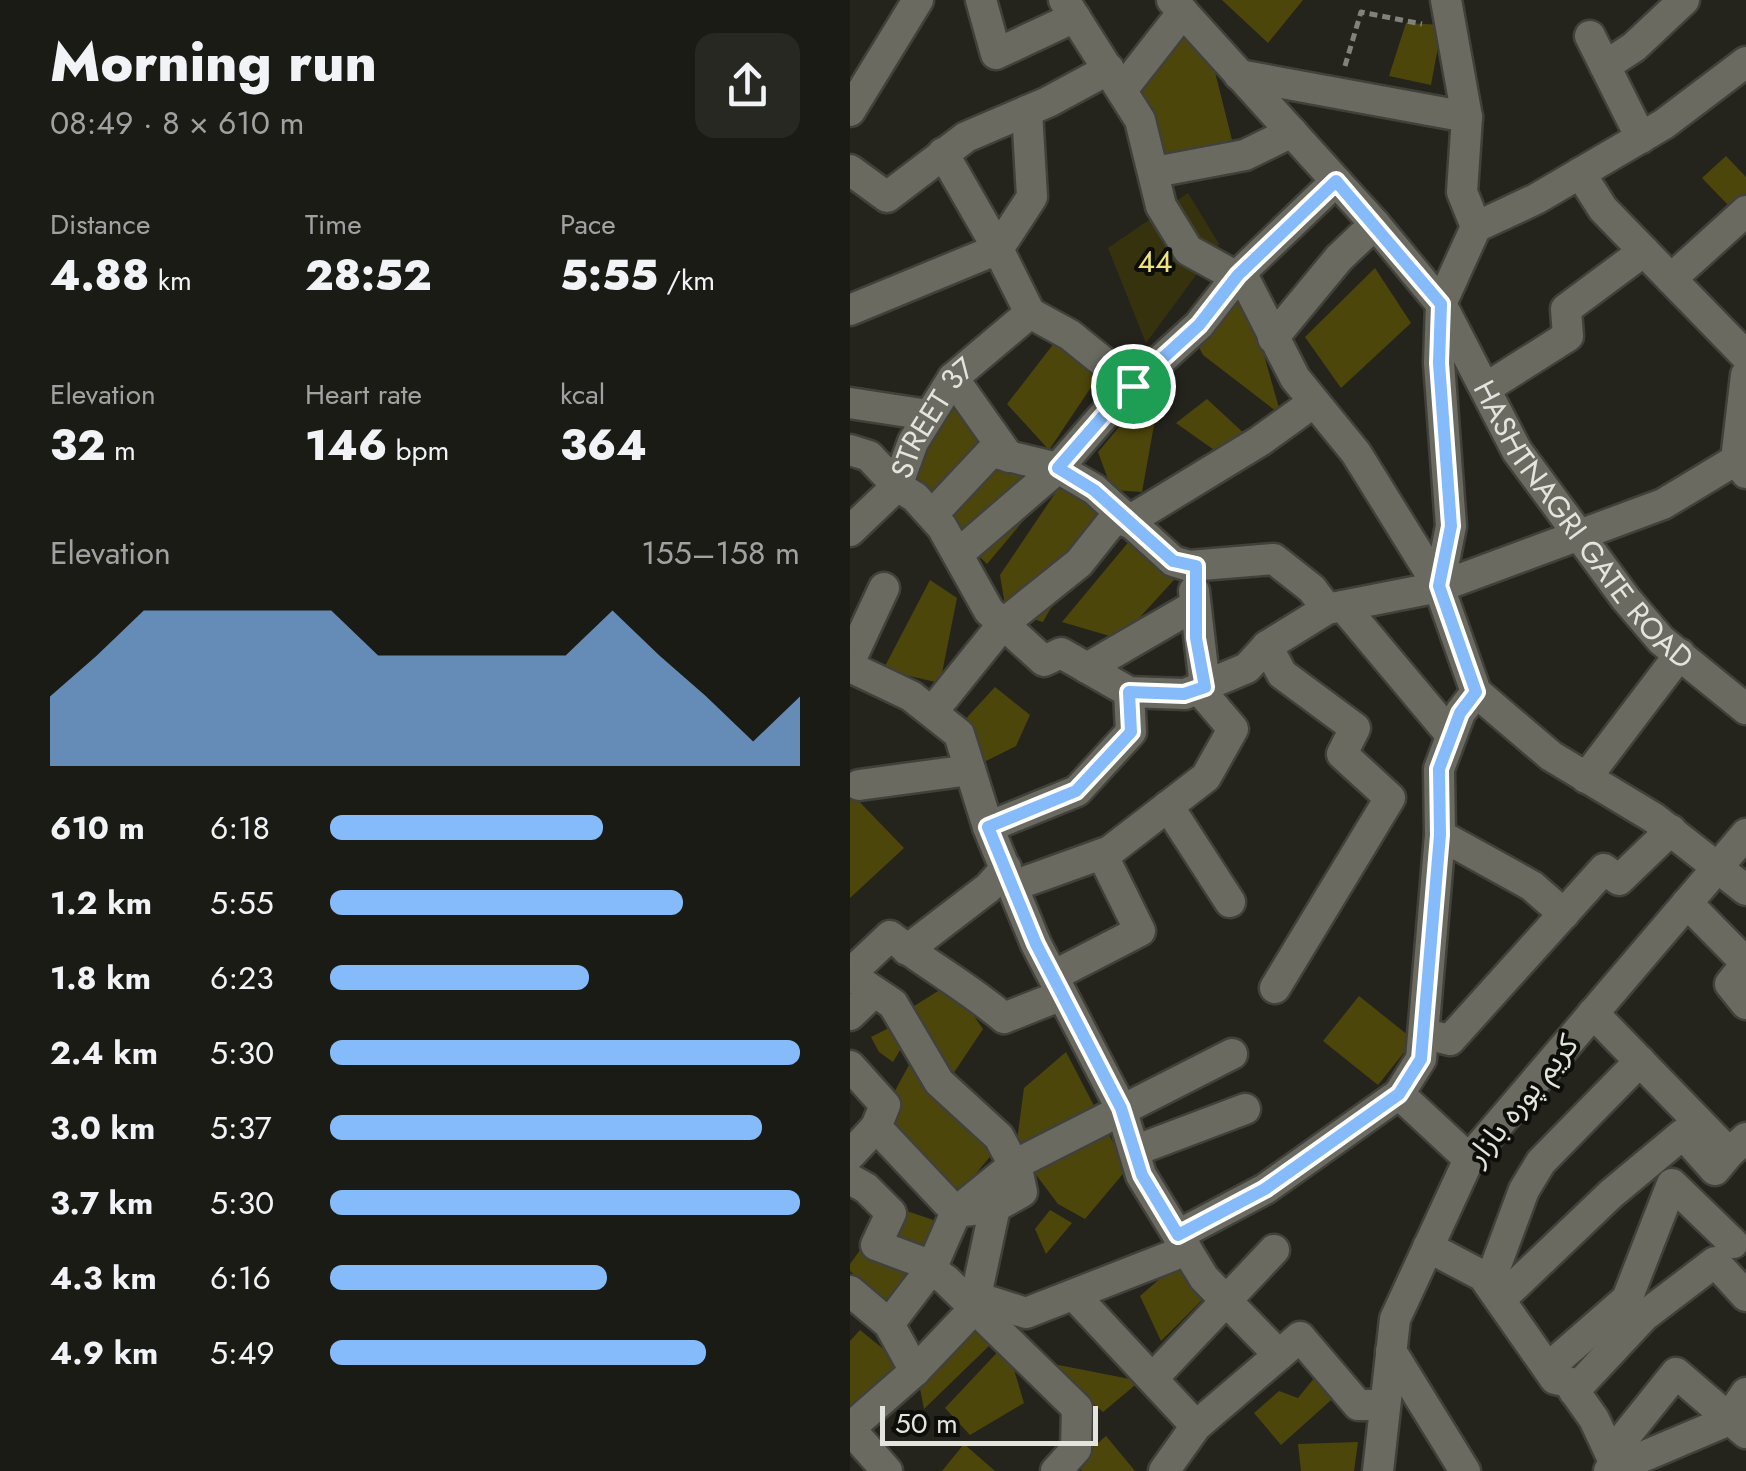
<!DOCTYPE html>
<html lang="en">
<head>
<meta charset="utf-8">
<style>
	body { margin:0; font-family:Jost,"Noto Sans Arabic",sans-serif; background:#282823; color:#f1f3f6; height:100vh; display:flex; flex-direction:column; font-size:38px; white-space:nowrap }
	* { box-sizing:border-box; margin:0 }
	p { font-size:32px; color:#a0a1a1 }
	.icon { flex:none; width:55px; height:55px; fill:none; stroke:currentColor; stroke-width:2; stroke-linecap:round; stroke-linejoin:round }
	.map { position:relative; flex:1; overflow:hidden }
	.details { display:flex; flex-direction:column; background:#1b1b16; width:850px }
	.details>* { flex:none }
	.scale { position:absolute; left:30px; bottom:25px; width:218px; box-sizing:border-box; padding-left:10px; border:5px solid #e4e4df; border-top:0; font-size:28px; line-height:35px; white-space:nowrap; color:#e4e4df; -webkit-text-stroke:8px #0d0d0a; paint-order:stroke }
	.pin { position:absolute; display:grid; place-items:center; width:85px; height:85px; color:#fff; margin:-42px; border:5px solid #fff; border-radius:50%; box-shadow:0 2px 10px #0007 }
	.round { display:grid; place-items:center; flex:none; width:105px; height:105px; border-radius:20px; background:#282823 }
	.summary { display:flex; align-items:center; justify-content:space-between; height:170px; padding:0 50px }
	h1 { font-size:55px; font-weight:800; line-height:75px }
	.figures { display:grid; grid-template-columns:repeat(3,1fr); gap:15px; height:170px; padding:10px 50px }
	.figures div { display:grid; align-content:center }
	.figures b { font-size:42px; font-weight:800 }
	.figures small { font-size:28px; font-weight:400 }
	.figures p { font-size:28px }
	.chart { height:280px; padding:20px 50px }
	.chart p { display:flex; justify-content:space-between }
	.chart svg { width:100%; height:180px; margin-top:10px; fill:#85bbfb; opacity:.7 }
	ul { padding:0 50px; list-style:none; font-size:32px }
	li { display:grid; grid-template-columns:160px 120px 1fr; align-items:center; height:75px }
	li i { height:25px; border-radius:12px; background:#85bbfb }
	main { display:flex; flex:1; min-height:0 }
	.map>svg:first-child { display:block }
</style>
</head>
<body>
<main>
<section class="details">
<div class="summary"><div><h1>Morning run</h1><p>08:49 · 8 × 610 m</p></div><a class="round"><svg class="icon" aria-label="share" viewBox="0 0 24 24"><path d="M12 15V3M7 8l5-5 5 5M5 13v7h14v-7"/></svg></a></div>
<div class="figures">
<div><p>Distance</p><b>4.88<small> km</small></b></div>
<div><p>Time</p><b>28:52</b></div>
<div><p>Pace</p><b>5:55<small> /km</small></b></div>
</div>
<div class="figures">
<div><p>Elevation</p><b>32<small> m</small></b></div>
<div><p>Heart rate</p><b>146<small> bpm</small></b></div>
<div><p>kcal</p><b>364</b></div>
</div>
<div class="chart"><p><span>Elevation</span>155–158 m</p>
<svg viewBox="0 0 160 44" preserveAspectRatio="none"><path d="M0 44V27L10 17L20 6L30 6L40 6L50 6L60 6L70 17L80 17L90 17L100 17L110 17L120 6L130 17L140 27L150 38L160 27V44z"/></svg>
</div>
<ul>
<li><b>610 m</b>6:18<i style="width:58%"></i></li>
<li><b>1.2 km</b>5:55<i style="width:75%"></i></li>
<li><b>1.8 km</b>6:23<i style="width:55%"></i></li>
<li><b>2.4 km</b>5:30<i style="width:100%"></i></li>
<li><b>3.0 km</b>5:37<i style="width:92%"></i></li>
<li><b>3.7 km</b>5:30<i style="width:100%"></i></li>
<li><b>4.3 km</b>6:16<i style="width:59%"></i></li>
<li><b>4.9 km</b>5:49<i style="width:80%"></i></li>
</ul>
</section>
<div class="map">
<svg width="896" height="1471" viewBox="0 0 896 1471">
	<rect width="100%" height="100%" fill="#24241d"/>
	<path fill="#36320d" d="M338,193L369,244L296,343L258,248Z"/>
	<path fill="#4d460b" d="M372,0H453L418,43Z
		M556,23L592,25L581,85L539,76Z
		M333,30L359,48L383,144L314,157L288,90Z
		M876,156L896,177V194L881,208L852,178Z
		M525,268L561,323L491,388L455,337Z
		M398,299L431,415L353,355L337,324Z
		M205,342L250,374L199,450L157,404Z
		M313,375L292,492L262,490L248,452Z
		M100,397L136,440L84,505L58,476Z
		M357,399L398,437L374,457L326,423Z
		M145,459L212,475L137,564L95,523Z
		M212,483L256,510L193,622L156,611L150,575Z
		M286,533L333,570L270,639L212,622Z
		M80,580L107,598L90,683L33,670Z
		M145,687L180,715L166,746L124,767L109,726Z
		M0,792L54,848L0,898Z
		M101,983L133,1029L99,1080L56,1011Z
		M509,996L564,1040L528,1085L473,1041Z
		M39,1028L53,1045L43,1062L29,1052L21,1037Z
		M216,1052L277,1169L235,1219L208,1204L166,1148L174,1088Z
		M59,1065L125,1123L144,1152L108,1195L38,1132L41,1098Z
		M42,1206L95,1224L44,1309L0,1271V1264Z
		M200,1210L222,1223L196,1254L185,1229Z
		M329,1262L358,1294L311,1341L290,1296Z
		M121,1328L141,1344L74,1409L68,1378Z
		M10,1330L52,1364L0,1416V1341Z
		M156,1343L174,1403L120,1435L95,1408Z
		M193,1362L290,1381L253,1412Z
		M465,1377L489,1393L431,1445L404,1413L429,1391L448,1398Z
		M256,1436L285,1471H232L226,1462Z
		M508,1442L504,1471H451L448,1444Z
		M114,1444L145,1471H92Z"/>
	<g fill="none" stroke-linecap="round" stroke-linejoin="round">
		<g stroke="#41413b" stroke-width="35">
			<g id="minor">
				<path d="M131,0L146,54L225,17"/>
				<path d="M214,0L290,120L311,206L338,250L396,282L445,378L506,453L589,587L626,692L701,756L804,818L896,890"/>
				<path id="s1" d="M322,0L525,224L591,304L667,451L776,599L811,640L896,709"/>
				<path d="M596,0L617,117L612,192L626,227"/>
				<path d="M740,36L791,138"/>
				<path d="M755,66L784,47L834,0"/>
				<path d="M389,75L617,117"/>
				<path d="M272,90L333,12"/>
				<path d="M0,111L68,0"/>
				<path d="M177,111L182,197L148,249L180,313L220,335L283,386"/>
				<path d="M0,170L37,197L116,137L198,102L259,69"/>
				<path d="M305,172L395,155L442,132"/>
				<path d="M730,173L753,209L896,356"/>
				<path d="M821,279L896,211"/>
				<path d="M0,310L148,249L93,153"/>
				<path d="M423,338L489,258L525,224"/>
				<path d="M896,375L886,460L896,473"/>
				<path d="M103,378L159,457"/>
				<path d="M636,388L718,336L716,309L794,251"/>
				<path d="M0,403L78,415"/>
				<path d="M0,450L19,456L47,486L65,497L92,527L139,611L194,661L211,653L279,692L335,694L397,668L417,646L477,609L589,587L813,504L886,460"/>
				<path d="M82,515L141,452L208,468L244,489L323,561L339,566L424,559L462,589L477,609"/>
				<path d="M277,522L410,441L464,402"/>
				<path id="s2" d="M0,531L47,486L63,442L103,378L180,313"/>
				<path d="M108,554L208,468L268,399L349,325L388,275L486,181"/>
				<path d="M589,587L601,526L589,363L591,304L626,227L686,199L814,124L896,62"/>
				<path d="M344,591L355,687"/>
				<path d="M493,606L601,735"/>
				<path d="M417,646L432,674L505,728L492,754L540,798L425,988"/>
				<path d="M0,661L34,588"/>
				<path d="M0,667L61,696L109,734L138,827L186,944L271,1108L291,1175L354,1278L429,1355"/>
				<path d="M237,668L344,606"/>
				<path d="M83,711L153,624L229,563L268,514"/>
				<path d="M736,778L830,654"/>
				<path d="M9,785L120,770"/>
				<path d="M318,806L380,902"/>
				<path d="M138,827L227,791L281,732L279,692"/>
				<path d="M590,835L682,886L714,914"/>
				<path d="M163,886L260,851L356,777L383,729L349,689"/>
				<path d="M837,903L896,963"/>
				<path d="M57,950L138,888L156,868"/>
				<path d="M896,964L880,984L896,1004"/>
				<path d="M0,974L40,936C77,965 118,987 154,1018L212,995"/>
				<path d="M0,975L43,1004L89,1082L149,1137L168,1173L172,1192L145,1207L106,1212L26,1127L35,1105L0,1066"/>
				<path d="M203,976L290,931L252,854"/>
				<path d="M743,1013L879,1153L896,1138"/>
				<path d="M0,1015L24,992"/>
				<path d="M575,1034L600,1040L754,869L769,880L821,830"/>
				<path d="M549,1094L619,1159"/>
				<path d="M284,1151L395,1109"/>
				<path d="M0,1155L26,1127"/>
				<path d="M0,1179L16,1188L41,1213L26,1245L69,1261L96,1280L227,1408L226,1449L206,1471"/>
				<path d="M328,1235L415,1189L549,1094L571,1059L590,835L589,769L610,713L626,692"/>
				<path d="M578,1247L633,1276L705,1379L718,1382L744,1419L767,1468"/>
				<path d="M639,1284L674,1190L691,1162L790,1061"/>
				<path d="M0,1291L39,1324L65,1371"/>
				<path d="M225,1296L346,1426"/>
				<path d="M126,1297L176,1313L337,1250"/>
				<path d="M652,1298L761,1194L833,1134L865,1170L879,1153"/>
				<path d="M39,1324L81,1269L106,1212L164,1165L382,1054"/>
				<path d="M541,1351L615,1471"/>
				<path d="M698,1368L777,1299L822,1184L883,1243"/>
				<path d="M303,1378L424,1250"/>
				<path d="M724,1391L794,1316L865,1262L896,1296"/>
				<path d="M0,1428L65,1371L123,1310L145,1207"/>
				<path d="M0,1429L37,1471"/>
				<path d="M761,1454L826,1373L896,1433"/>
				<path d="M314,1471L346,1426L450,1337L508,1405H535"/>
				<path d="M528,1471L545,1319L619,1159L896,834"/>
				<path d="M759,1471L877,1421L896,1393"/>
			</g>
		</g>
		<path stroke="#82827c" stroke-width="5" stroke-dasharray="8 5" stroke-linecap="butt" d="M495,66L511,12L572,24"/>
		<use href="#minor" stroke="#6a6a61" stroke-width="30"/>
	</g>
	<g fill="none" stroke-linecap="round" stroke-linejoin="round">
		<g stroke="#fff" stroke-width="20">
			<path id="route" d="M486,181L591,304L589,363L601,526L589,586L626,692L610,713L589,769L590,835L571,1059L549,1094L415,1189L328,1235L292,1175L271,1108L186,944L138,827L226,791L281,732L279,692L334,694L355,687L346,638V566L323,561L244,490L208,468L268,399L349,325L388,275Z"/>
		</g>
		<use href="#route" stroke="#85bbfb" stroke-width="12"/>
	</g>
	<g text-anchor="middle" stroke-width="8" stroke-linejoin="round" paint-order="stroke">
		<g font-size="30" fill="#eee37d" stroke="#0d0d0a">
			<text x="305" y="272">44</text>
		</g>
		<g font-size="30" fill="#e4e4df" stroke="#0d0d0a">
			<text dy="10" stroke="none"><textPath href="#s2" startOffset="142">STREET 37</textPath></text>
			<text dy="10" stroke="none"><textPath href="#s1" startOffset="670">HASHTNAGRI GATE ROAD</textPath></text>
			<text transform="translate(672 1100) rotate(-51)" y="10">کریم پورہ بازار</text>
		</g>
	</g>
</svg>
<div class="scale">50 m</div>
<div class="pin" style="left:283px;top:386px;background:#1e9e55"><svg class="icon" aria-label="arrive" viewBox="0 0 24 24"><path d="M6 21V4h12l-3 4 3 4H6"/></svg></div>
</div>
</main>
</body>
</html>
